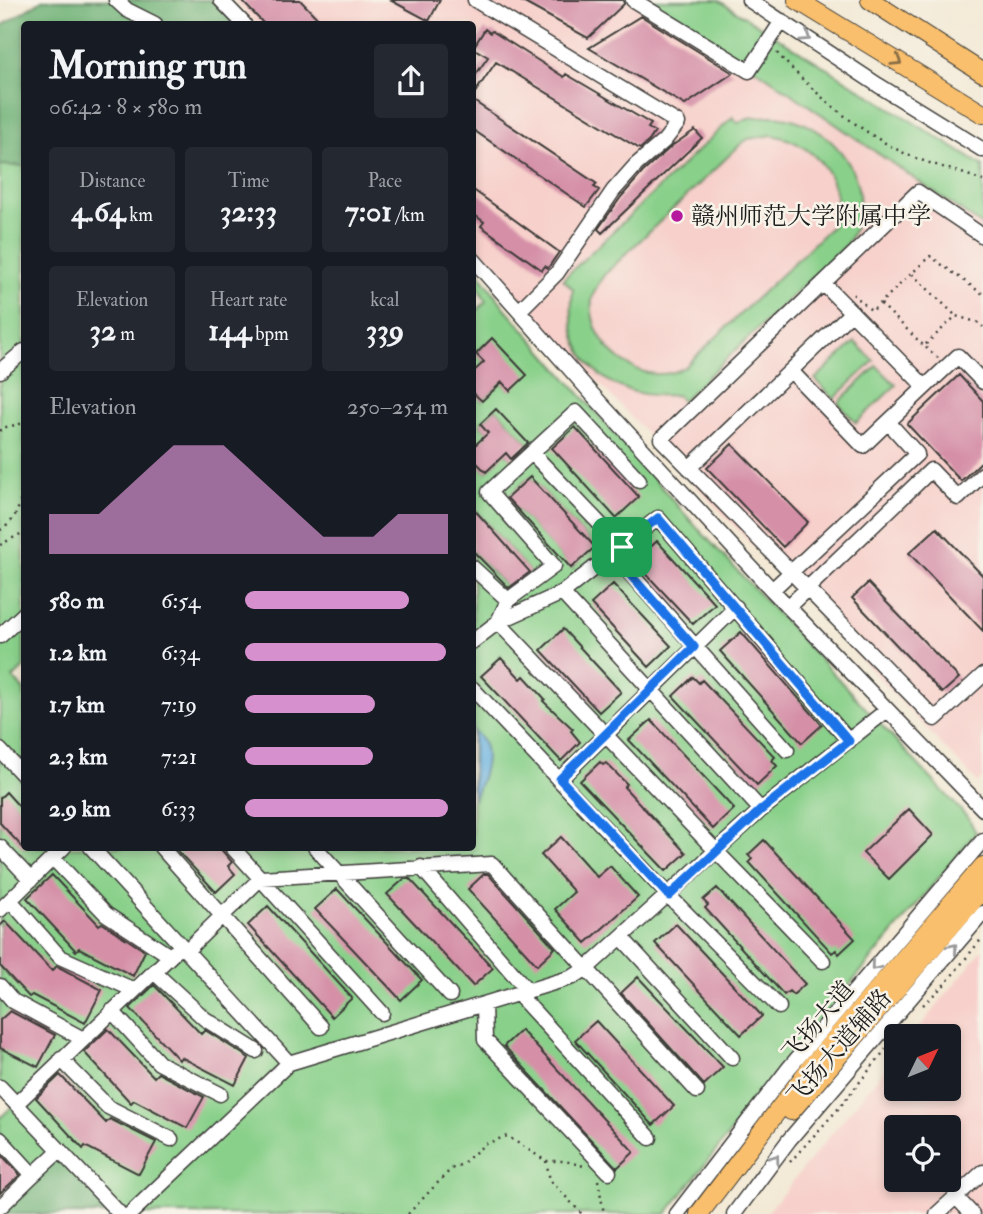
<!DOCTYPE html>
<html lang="en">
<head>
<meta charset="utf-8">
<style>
	body { margin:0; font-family:"IM FELL Double Pica","Noto Serif SC",serif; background:#242831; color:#f1f3f6; height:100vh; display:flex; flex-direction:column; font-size:26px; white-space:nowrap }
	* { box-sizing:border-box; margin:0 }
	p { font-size:23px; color:#9ea1a6 }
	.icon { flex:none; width:38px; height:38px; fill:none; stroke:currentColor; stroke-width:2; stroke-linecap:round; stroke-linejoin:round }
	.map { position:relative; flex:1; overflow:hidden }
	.details { position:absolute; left:21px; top:21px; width:455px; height:830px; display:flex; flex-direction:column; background:#171b24; border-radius:7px; box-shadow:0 4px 10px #0003 }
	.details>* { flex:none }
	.needle { width:46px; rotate:47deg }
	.tools { position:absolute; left:884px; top:1024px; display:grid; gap:14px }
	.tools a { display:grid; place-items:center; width:77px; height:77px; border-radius:7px; background:#171b24; box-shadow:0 4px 10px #0003; font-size:35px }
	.pin { position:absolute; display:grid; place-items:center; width:60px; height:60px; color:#fff; margin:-30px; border-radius:14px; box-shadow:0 4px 10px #0006 }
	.round { display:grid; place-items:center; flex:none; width:74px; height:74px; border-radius:7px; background:#242831 }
	.overview { display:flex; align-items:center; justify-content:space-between; height:119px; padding:0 28px }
	h1 { font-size:38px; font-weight:800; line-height:52px }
	.figures { display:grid; grid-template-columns:repeat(3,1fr); gap:10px; height:119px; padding:7px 28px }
	.figures div { display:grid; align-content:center; border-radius:7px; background:#242831; text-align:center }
	.figures b { font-size:30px; font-weight:800 }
	.figures small { font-size:19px; font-weight:400 }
	.figures p { font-size:19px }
	.chart { height:196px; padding:14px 28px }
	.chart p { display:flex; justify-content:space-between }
	.chart svg { width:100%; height:126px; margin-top:7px; fill:#d690ce; opacity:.7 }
	ul { padding:0 28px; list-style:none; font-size:23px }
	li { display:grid; grid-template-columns:112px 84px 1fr; align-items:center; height:52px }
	li i { height:18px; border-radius:9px; background:#d690ce }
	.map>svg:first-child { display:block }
</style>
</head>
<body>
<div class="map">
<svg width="983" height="1214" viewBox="0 0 983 1214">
	<rect width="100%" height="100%" fill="#f7f3e8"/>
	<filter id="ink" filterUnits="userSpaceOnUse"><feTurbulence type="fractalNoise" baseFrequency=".0143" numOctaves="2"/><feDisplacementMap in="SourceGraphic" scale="14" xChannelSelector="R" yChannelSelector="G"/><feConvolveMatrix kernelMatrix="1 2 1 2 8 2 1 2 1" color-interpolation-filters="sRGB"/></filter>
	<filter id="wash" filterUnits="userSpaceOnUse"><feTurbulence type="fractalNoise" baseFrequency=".00686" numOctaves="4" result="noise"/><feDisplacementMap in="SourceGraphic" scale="28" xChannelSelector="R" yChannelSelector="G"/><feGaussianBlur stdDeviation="1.57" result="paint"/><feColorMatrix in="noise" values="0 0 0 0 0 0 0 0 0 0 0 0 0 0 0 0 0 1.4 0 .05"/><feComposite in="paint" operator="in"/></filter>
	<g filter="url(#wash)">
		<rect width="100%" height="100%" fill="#f3e9d5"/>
		<path fill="#f7d0cb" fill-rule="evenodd" d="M233,0H646L763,74L983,226V777L978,783L473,250L472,24H257Z
			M983,949V1214H766L896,1055V1088H948V1036H912ZM896,1127H948V1180H896Z"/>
		<path fill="#89d08a" stroke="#527653" stroke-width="2" fill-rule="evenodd" d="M646,0H718L983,166V226L763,74Z
			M772,116C818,117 864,161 859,209C858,223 853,234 846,245L682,401L677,395C608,400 563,360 573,289L563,279L733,117L738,123L748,118ZM772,135C814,142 849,183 832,226L685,367C642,392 587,345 592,300C593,291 599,283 604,275L741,144L748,139Z
			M0,165L24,166V667L13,678L24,690V847H472L473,550L512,594L533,576L473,507V458L486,472L500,458L503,451L514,461L530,445L496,409L480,424L490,435L473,448V392L482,401L497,387L500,380L510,390L492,339L476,353L486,364L473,373V315L486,301L478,288L473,292V265L506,309L691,521L969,819L976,833L785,1063L666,1214H120L33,1175L0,1139V1118L15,1104L0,1087ZM530,477L594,546L572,568L507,498Z
			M855,342L874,361L834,399L815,379Z
			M877,366L896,385L856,423L838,403Z"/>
		<path fill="#6eb276" stroke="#456749" stroke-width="2" d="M42,0H211L236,24H24V166L0,165V27Z
			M60,1150L120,1214H0V1207Z"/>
		<path fill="#67b1df" stroke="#42667e" stroke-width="2" d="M473,731C497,748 482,779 473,801Z"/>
		<g id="blocks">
			<path fill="#d590a8" d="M241,0H300L323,24H264Z
				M390,0H440L429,21Z
				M519,0H623L624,4L588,38Z
				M641,16L733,73L685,105L589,48Z
				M485,29L490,33L492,31L564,77L566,74L651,124L648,128L655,132L649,141L640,149L496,62L472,97V80L488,57L473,48Z
				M472,100L597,184L594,187L599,190L586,207L472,129Z
				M695,130L702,138L602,233L598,229L621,197L643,172L673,145Z
				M472,189L559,252L548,268L545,266L542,270L481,226L484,222L472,213Z
				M492,338L527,375L510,391L502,382L482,401L472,392V373L484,362L476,354Z
				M959,375L983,401V460L961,481L907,424Z
				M496,409L528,443L511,459L506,453L486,472L472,458V448L488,433L480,424Z
				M575,427L639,497L616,518L552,448Z
				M732,444L808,522L783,547L707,468Z
				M530,477L595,547L571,568L507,498Z
				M472,507L530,572L509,588L472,550Z
				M937,528L983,576V631L909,553Z
				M657,541L715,604L693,624L635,562Z
				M868,583L959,678L942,693L852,598Z
				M613,584L671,646L649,667L591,604Z
				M563,629L621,692L599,712L541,650Z
				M741,632L822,725L802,743L720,651Z
				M501,658L521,679L524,676L545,699L543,701L573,729L571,731L580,742L561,761L481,676Z
				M693,677L699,683L702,680L775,757L772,760L777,766L757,785L673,696Z
				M651,720L734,809L713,829L629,740Z
				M600,762L603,765L606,763L627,784L624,787L686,853L666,871L580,781Z
				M6,792L24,812V849L0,823V798Z
				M909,809L933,835L889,879L863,853Z
				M561,837L597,877L610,866L638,897L586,943L555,909L574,892L541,855Z
				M764,840L855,939L839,954L836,950L832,953L749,862L752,859L748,855Z
				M174,847H219L232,862L228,866L235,874L216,892Z
				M484,874H488L555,948L537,965L468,889Z
				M52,875L99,925L102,923L145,951L133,976L79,948L76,951L27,898Z
				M404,879H410L493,968L473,986L387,894Z
				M717,888L805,984L793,995L789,991L784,995L705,908L708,905L703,900Z
				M337,889L422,980L401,1000L315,909Z
				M268,906L352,998L332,1017L248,925Z
				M5,921L52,971L57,966L102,990L85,1023L32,995L29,997L0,966V926Z
				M676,924L762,1016L741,1035L655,943Z
				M638,977L723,1067L704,1085L621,993Z
				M154,985L201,1034L205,1030L249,1058L235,1085L181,1057L179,1060L130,1008Z
				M10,1011L55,1035L38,1067L0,1048V1020Z
				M596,1021L674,1106L653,1125L575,1040Z
				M108,1029L154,1077L158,1073L204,1097L187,1128L134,1100L131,1103L84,1052Z
				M521,1030L634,1152L617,1168L504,1046Z
				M60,1075L106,1123L110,1119L156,1142L139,1174L85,1146L83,1149L36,1098Z
				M0,1153L20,1175L0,1193Z"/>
		</g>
	</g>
	<g filter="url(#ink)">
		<use href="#blocks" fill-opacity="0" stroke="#3c3b38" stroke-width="2"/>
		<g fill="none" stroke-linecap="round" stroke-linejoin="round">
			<g stroke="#3c3b38" stroke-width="17">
				<path id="minor" d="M116,0L127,10L155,24
					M221,0L244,24
					M475,0L678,123L664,141L636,165L613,191L557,273L520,310
					M633,0L749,71L782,21
					M749,0L878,85L983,150
					M983,236L918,192L661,439L935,719L983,675
					M472,258L592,394L772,590L983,809
					M823,283L925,387
					M0,371L24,351
					M791,371L863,446L888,422
					M532,453L622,547
					M689,468L852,312
					M639,480L576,412L489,492L554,566L508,600L498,622L717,852L823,961
					M613,554L787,750
					M472,567L508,600
					M772,590L917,454L888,422L958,356L983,382
					M562,593L761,810
					M788,607L931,470L958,498L983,474
					M0,636L24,614
					M472,642L498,622L562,593L658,518L849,741
					M472,688L669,896L779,1007
					M0,750L24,776
					M560,779L736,607
					M0,847L31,880
					M91,847L289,1063
					M161,847L321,1027
					M232,847L382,1013
					M315,847L450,995
					M53,858L106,914L170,956
					M421,867L528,991
					M10,900L60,957L134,990
					M0,910L64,847
					M622,938L732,1058
					M186,951L261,878L492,864L697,1091
					M154,972L205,1019L256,1051
					M0,986L13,1001L83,1039
					M518,994L650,1138
					M484,1004L485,1040L609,1172
					M112,1011L159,1063L220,1094
					M61,1059L108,1107L171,1139
					M0,1087L120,1214
					M16,1104L181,946
					M0,1139L33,1175L0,1207
					M33,1175L60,1150
					M956,1197L972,1214
					M130,1214L289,1063L573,977L587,968L761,810L887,710
					M677,1214L789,1068L983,840
					M734,1214L789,1140L983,913
					M937,1214L983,1172"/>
			</g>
			<g stroke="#3c3b38" stroke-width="20">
				<path id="major" d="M797,0L983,114
					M870,0L983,73
					M791,1111L983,889
					M699,1214L814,1063L983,866"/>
			</g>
			<path stroke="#3c3b38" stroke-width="2.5" stroke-dasharray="2 5" stroke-linecap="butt" d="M777,53C814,93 856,130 906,154C930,165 958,170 983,181
				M912,274L956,316
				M853,294L872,311L930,256L981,293L983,292
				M881,304L924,346
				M938,358L924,346L956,316L980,323L983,327
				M0,431L2,428L24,423
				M0,530C21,520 23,491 24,469
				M0,545L24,532
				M923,1005L946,983L983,937
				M546,1161L550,1180L582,1214
				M790,1162L839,1108L894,1039
				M598,1180L604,1214
				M347,1212V1214
				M408,1214L451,1169L462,1164L485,1144L507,1136L546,1161H565L584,1166"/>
			<use href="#minor" stroke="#fff" stroke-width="14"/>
			<use href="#major" stroke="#f9bf6c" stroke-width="18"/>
		</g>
		<defs><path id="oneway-chevron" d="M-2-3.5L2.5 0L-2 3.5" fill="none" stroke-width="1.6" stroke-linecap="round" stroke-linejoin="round" transform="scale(1.75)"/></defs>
		<g stroke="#999">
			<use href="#oneway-chevron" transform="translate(806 37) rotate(34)"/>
			<use href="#oneway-chevron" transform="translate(953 948) rotate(-50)"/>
			<use href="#oneway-chevron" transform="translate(875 966) rotate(130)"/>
			<use href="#oneway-chevron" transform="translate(775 1159) rotate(-54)"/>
		</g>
		<use stroke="#8a6e44" href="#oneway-chevron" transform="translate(897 61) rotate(32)"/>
	</g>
	<g fill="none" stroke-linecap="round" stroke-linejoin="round" filter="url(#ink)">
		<g stroke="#fff" stroke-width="14">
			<path id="route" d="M658,518L849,741L761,810L669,896L560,779L694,647L612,554Z"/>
		</g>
		<use href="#route" stroke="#1a73e8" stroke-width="9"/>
	</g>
	<circle fill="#b5179e" stroke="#f7f3e8" stroke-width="2.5" cx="677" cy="216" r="7"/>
	<g text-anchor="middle" stroke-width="5" stroke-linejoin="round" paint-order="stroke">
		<g font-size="24" fill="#1c1c1c" stroke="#f7f3e8" text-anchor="start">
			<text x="691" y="224">赣州师范大学附属中学</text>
		</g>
		<g font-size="24" fill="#1c1c1c" stroke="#f7f3e8">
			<text transform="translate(818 1021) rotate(-50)" y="8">飞扬大道</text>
			<text transform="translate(839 1047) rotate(-49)" y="8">飞扬大道辅路</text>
		</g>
	</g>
</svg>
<div class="tools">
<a><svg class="needle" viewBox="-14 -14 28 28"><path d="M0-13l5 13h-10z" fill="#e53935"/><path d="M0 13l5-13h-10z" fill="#9ea1a6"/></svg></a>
<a><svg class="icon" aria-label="locate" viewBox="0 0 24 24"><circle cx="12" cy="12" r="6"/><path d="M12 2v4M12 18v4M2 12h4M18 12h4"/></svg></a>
</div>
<div class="pin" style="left:622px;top:547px;background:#1e9e55"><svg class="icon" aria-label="arrive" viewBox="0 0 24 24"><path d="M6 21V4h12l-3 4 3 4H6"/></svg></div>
<section class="details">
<div class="overview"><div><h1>Morning run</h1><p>06:42 · 8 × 580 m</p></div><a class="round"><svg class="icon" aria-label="share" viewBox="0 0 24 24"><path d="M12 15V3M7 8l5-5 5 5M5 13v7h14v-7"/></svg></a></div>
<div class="figures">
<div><p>Distance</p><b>4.64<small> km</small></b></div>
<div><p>Time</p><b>32:33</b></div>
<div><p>Pace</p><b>7:01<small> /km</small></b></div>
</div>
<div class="figures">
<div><p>Elevation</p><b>32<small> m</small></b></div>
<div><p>Heart rate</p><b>144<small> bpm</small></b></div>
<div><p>kcal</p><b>339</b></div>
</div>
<div class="chart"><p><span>Elevation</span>250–254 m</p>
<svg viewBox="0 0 160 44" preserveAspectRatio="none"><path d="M0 44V30L10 30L20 30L30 22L40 14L50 6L60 6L70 6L80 14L90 22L100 30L110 38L120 38L130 38L140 30L150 30L160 30V44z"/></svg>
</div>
<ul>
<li><b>580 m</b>6:54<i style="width:81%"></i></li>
<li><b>1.2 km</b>6:34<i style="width:99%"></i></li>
<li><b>1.7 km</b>7:19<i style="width:64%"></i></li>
<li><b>2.3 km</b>7:21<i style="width:63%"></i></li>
<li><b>2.9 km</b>6:33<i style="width:100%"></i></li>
</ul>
</section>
</div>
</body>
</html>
